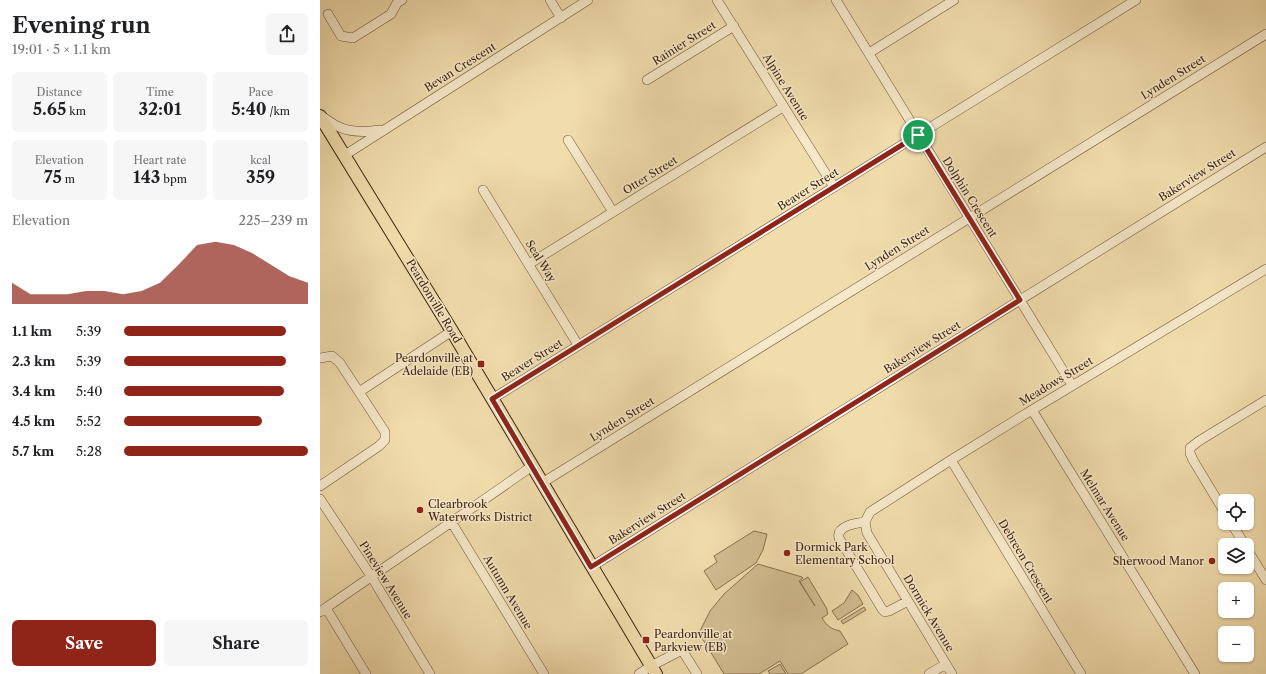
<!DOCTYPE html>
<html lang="en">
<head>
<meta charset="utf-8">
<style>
	body { margin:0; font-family:"Libre Caslon Text",serif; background:#f6f6f6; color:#202124; height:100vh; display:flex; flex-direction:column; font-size:15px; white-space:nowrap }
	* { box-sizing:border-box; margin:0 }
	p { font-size:13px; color:#757577 }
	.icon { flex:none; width:22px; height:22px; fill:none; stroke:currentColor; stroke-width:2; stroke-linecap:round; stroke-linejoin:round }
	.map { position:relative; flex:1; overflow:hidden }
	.panel { display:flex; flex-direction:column; background:#fff; width:320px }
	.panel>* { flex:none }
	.tools { position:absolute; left:898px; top:494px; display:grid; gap:8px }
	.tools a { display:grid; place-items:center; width:36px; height:36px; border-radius:6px; background:#fff; box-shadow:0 1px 3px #0004; font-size:20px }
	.pin { position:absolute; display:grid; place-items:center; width:34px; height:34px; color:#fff; margin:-17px; border:2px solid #fff; border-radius:50%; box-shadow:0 1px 4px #0007 }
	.round { display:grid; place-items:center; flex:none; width:42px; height:42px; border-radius:6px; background:#f6f6f6 }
	.headline { display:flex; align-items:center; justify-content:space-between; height:68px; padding:0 12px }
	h1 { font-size:22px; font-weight:800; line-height:30px }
	.metrics { display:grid; grid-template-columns:repeat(3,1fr); gap:6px; height:68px; padding:4px 12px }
	.metrics div { display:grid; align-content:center; border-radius:6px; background:#f6f6f6; text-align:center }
	.metrics b { font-size:17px; font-weight:800 }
	.metrics small { font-size:11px; font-weight:400 }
	.metrics p { font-size:11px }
	.chart { height:112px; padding:8px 12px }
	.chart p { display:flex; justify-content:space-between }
	.chart svg { width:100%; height:72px; margin-top:4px; fill:#8f2418; opacity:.7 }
	.cta { display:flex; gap:8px; margin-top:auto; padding:8px 12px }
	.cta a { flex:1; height:46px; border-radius:6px; background:#8f2418; color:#fff; font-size:16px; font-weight:800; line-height:46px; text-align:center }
	.cta a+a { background:#f6f6f6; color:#202124 }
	ul { padding:0 12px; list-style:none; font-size:13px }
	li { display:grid; grid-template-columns:64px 48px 1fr; align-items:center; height:30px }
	li i { height:10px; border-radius:5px; background:#8f2418 }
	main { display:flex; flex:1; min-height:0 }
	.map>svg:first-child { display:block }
</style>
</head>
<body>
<main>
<section class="panel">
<div class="headline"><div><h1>Evening run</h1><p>19:01 · 5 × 1.1 km</p></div><a class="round"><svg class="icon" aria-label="share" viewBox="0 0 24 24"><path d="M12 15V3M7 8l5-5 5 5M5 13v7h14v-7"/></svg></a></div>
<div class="metrics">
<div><p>Distance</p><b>5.65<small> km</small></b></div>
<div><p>Time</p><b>32:01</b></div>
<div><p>Pace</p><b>5:40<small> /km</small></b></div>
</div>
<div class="metrics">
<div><p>Elevation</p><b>75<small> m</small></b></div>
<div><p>Heart rate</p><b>143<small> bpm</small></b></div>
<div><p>kcal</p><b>359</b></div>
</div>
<div class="chart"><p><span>Elevation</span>225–239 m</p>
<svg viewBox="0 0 160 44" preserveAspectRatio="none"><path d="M0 44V31L10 38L20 38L30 38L40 36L50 36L60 38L70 36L80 31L90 20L100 8L110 6L120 8L130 13L140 20L150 27L160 31V44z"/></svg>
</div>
<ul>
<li><b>1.1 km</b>5:39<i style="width:88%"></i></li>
<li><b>2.3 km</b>5:39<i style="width:88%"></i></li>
<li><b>3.4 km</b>5:40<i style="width:87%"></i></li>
<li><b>4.5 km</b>5:52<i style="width:75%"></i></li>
<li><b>5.7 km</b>5:28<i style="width:100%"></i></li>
</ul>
<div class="cta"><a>Save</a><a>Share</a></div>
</section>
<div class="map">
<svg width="946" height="674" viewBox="0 0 946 674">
	<rect width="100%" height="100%" fill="#f1dcac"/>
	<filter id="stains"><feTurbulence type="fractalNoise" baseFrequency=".005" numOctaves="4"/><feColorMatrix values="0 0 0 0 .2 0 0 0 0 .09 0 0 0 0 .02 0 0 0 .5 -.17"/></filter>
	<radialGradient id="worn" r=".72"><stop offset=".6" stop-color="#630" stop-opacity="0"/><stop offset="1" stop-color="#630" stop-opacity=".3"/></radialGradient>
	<path fill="#d3bd92" stroke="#897152" d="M434,531L447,534L443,550L436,563L396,590L384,571L397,562L394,556Z
		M438,564L482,577L483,578L479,581L495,606L480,582L488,577L507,609V612L508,614L502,618C507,626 511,629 520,631L528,644L481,674H468L460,661L439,674H404L379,633L390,611L404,594Z
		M532,590L538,595L543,604L518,620L512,611L524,603Z
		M544,607L546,610L523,624L521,621Z
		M460,664L466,674H450L448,671Z"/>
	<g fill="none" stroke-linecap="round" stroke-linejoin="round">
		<g stroke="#6c5338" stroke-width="10">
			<path id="minor" d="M230,0L241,18
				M397,0L514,187
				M516,0L752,385
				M8,14L21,36L33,38L71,14L77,3L82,0
				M549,53L634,0
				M327,80L414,26
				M1,116C7,119 12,124 17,126C30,133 47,132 60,130
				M248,140L293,212
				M25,155L268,0
				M163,190L258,345
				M209,264L463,107
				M0,358L12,356L20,363L39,392L132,331
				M172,399L816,0
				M712,410L875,674
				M631,460L761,674
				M222,483L946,34
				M0,486L59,446L65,440V432L39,392
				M0,499L51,576L110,674
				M905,513L873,460L870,453V448L879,441L946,400
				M545,522L550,512L631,460L712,410L946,269
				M545,522L547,533L632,674
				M545,522C536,523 516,526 519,538L562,609L565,612L569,611L588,601
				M132,523L224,674
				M911,523L925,545
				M927,549L946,580
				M271,567L946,147
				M6,608L46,674
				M0,612C70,563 142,516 212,466
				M319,674L331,666L362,650L377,674
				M609,674L626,664"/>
		</g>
		<g stroke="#3f2512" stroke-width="14">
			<path id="major" d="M0,116L132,331L336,674"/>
		</g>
		<use href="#minor" stroke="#f6e8c9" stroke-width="9"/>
		<use href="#major" stroke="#f1dcac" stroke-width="12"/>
	</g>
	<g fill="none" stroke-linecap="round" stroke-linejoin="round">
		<g stroke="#fff" stroke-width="8">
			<path id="route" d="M598,135L700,300L271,567L172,399Z"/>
		</g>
		<use href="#route" stroke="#8f2418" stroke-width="5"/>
	</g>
	<g fill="#8f2418" stroke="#f6e8c9" stroke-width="1.5">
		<rect x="157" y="360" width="8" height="8" rx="2"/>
		<circle cx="100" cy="510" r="4"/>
		<circle cx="467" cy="553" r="4"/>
		<circle cx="892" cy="561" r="4"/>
		<rect x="322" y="636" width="8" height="8" rx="2"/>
	</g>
	<g text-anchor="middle" stroke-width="3" stroke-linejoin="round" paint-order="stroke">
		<g font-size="11" fill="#3f2512" stroke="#f6e8c9">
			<text transform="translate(364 43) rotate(-32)" y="4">Rainier Street</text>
			<text transform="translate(140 67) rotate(-32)" y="4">Bevan Crescent</text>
			<text transform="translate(853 77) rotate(-32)" y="4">Lynden Street</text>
			<text transform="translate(466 87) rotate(58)" y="4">Alpine Avenue</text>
			<text transform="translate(330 175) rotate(-32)" y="4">Otter Street</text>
			<text transform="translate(877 175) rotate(-32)" y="4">Bakerview Street</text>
			<text transform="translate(488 189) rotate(-32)" y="4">Beaver Street</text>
			<text transform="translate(650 197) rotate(58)" y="4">Dolphin Crescent</text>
			<text transform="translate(577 248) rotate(-32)" y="4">Lynden Street</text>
			<text transform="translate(221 261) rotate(58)" y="4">Seal Way</text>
			<text transform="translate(114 301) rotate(59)" y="4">Peardonville Road</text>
			<text transform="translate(602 347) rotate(-32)" y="4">Bakerview Street</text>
			<text transform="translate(212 360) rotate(-32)" y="4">Beaver Street</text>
			<text transform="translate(736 381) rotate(-31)" y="4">Meadows Street</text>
			<text transform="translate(302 419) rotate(-32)" y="4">Lynden Street</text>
			<text transform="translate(785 505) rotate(58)" y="4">Melmar Avenue</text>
			<text transform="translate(327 518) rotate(-32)" y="4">Bakerview Street</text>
			<text transform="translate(706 561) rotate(59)" y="4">Debreen Crescent</text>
			<text transform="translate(66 580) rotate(58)" y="4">Pineview Avenue</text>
			<text transform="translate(188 592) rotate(59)" y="4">Autumn Avenue</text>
			<text transform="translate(609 613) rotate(59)" y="4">Dormick Avenue</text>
		</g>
		<g font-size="11" fill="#3f2512" stroke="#f6e8c9" text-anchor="start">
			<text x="153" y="362" text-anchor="end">Peardonville at<tspan x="153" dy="13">Adelaide (EB)</tspan></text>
			<text x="108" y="508">Clearbrook<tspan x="108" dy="13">Waterworks District</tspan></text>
			<text x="475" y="551">Dormick Park<tspan x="475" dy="13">Elementary School</tspan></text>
			<text x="884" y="565" text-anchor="end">Sherwood Manor</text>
			<text x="334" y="638">Peardonville at<tspan x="334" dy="13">Parkview (EB)</tspan></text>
		</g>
	</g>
	<rect width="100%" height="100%" filter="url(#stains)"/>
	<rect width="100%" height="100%" fill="url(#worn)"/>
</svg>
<div class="tools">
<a><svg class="icon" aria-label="locate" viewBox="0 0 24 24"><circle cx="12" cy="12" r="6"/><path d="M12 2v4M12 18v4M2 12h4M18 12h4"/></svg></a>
<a><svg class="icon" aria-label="layers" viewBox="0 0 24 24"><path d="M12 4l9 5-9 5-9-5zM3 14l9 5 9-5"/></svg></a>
<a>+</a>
<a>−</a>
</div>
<div class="pin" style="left:598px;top:135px;background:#1e9e55"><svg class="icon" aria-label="arrive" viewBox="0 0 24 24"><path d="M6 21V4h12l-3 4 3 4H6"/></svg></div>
</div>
</main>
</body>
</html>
